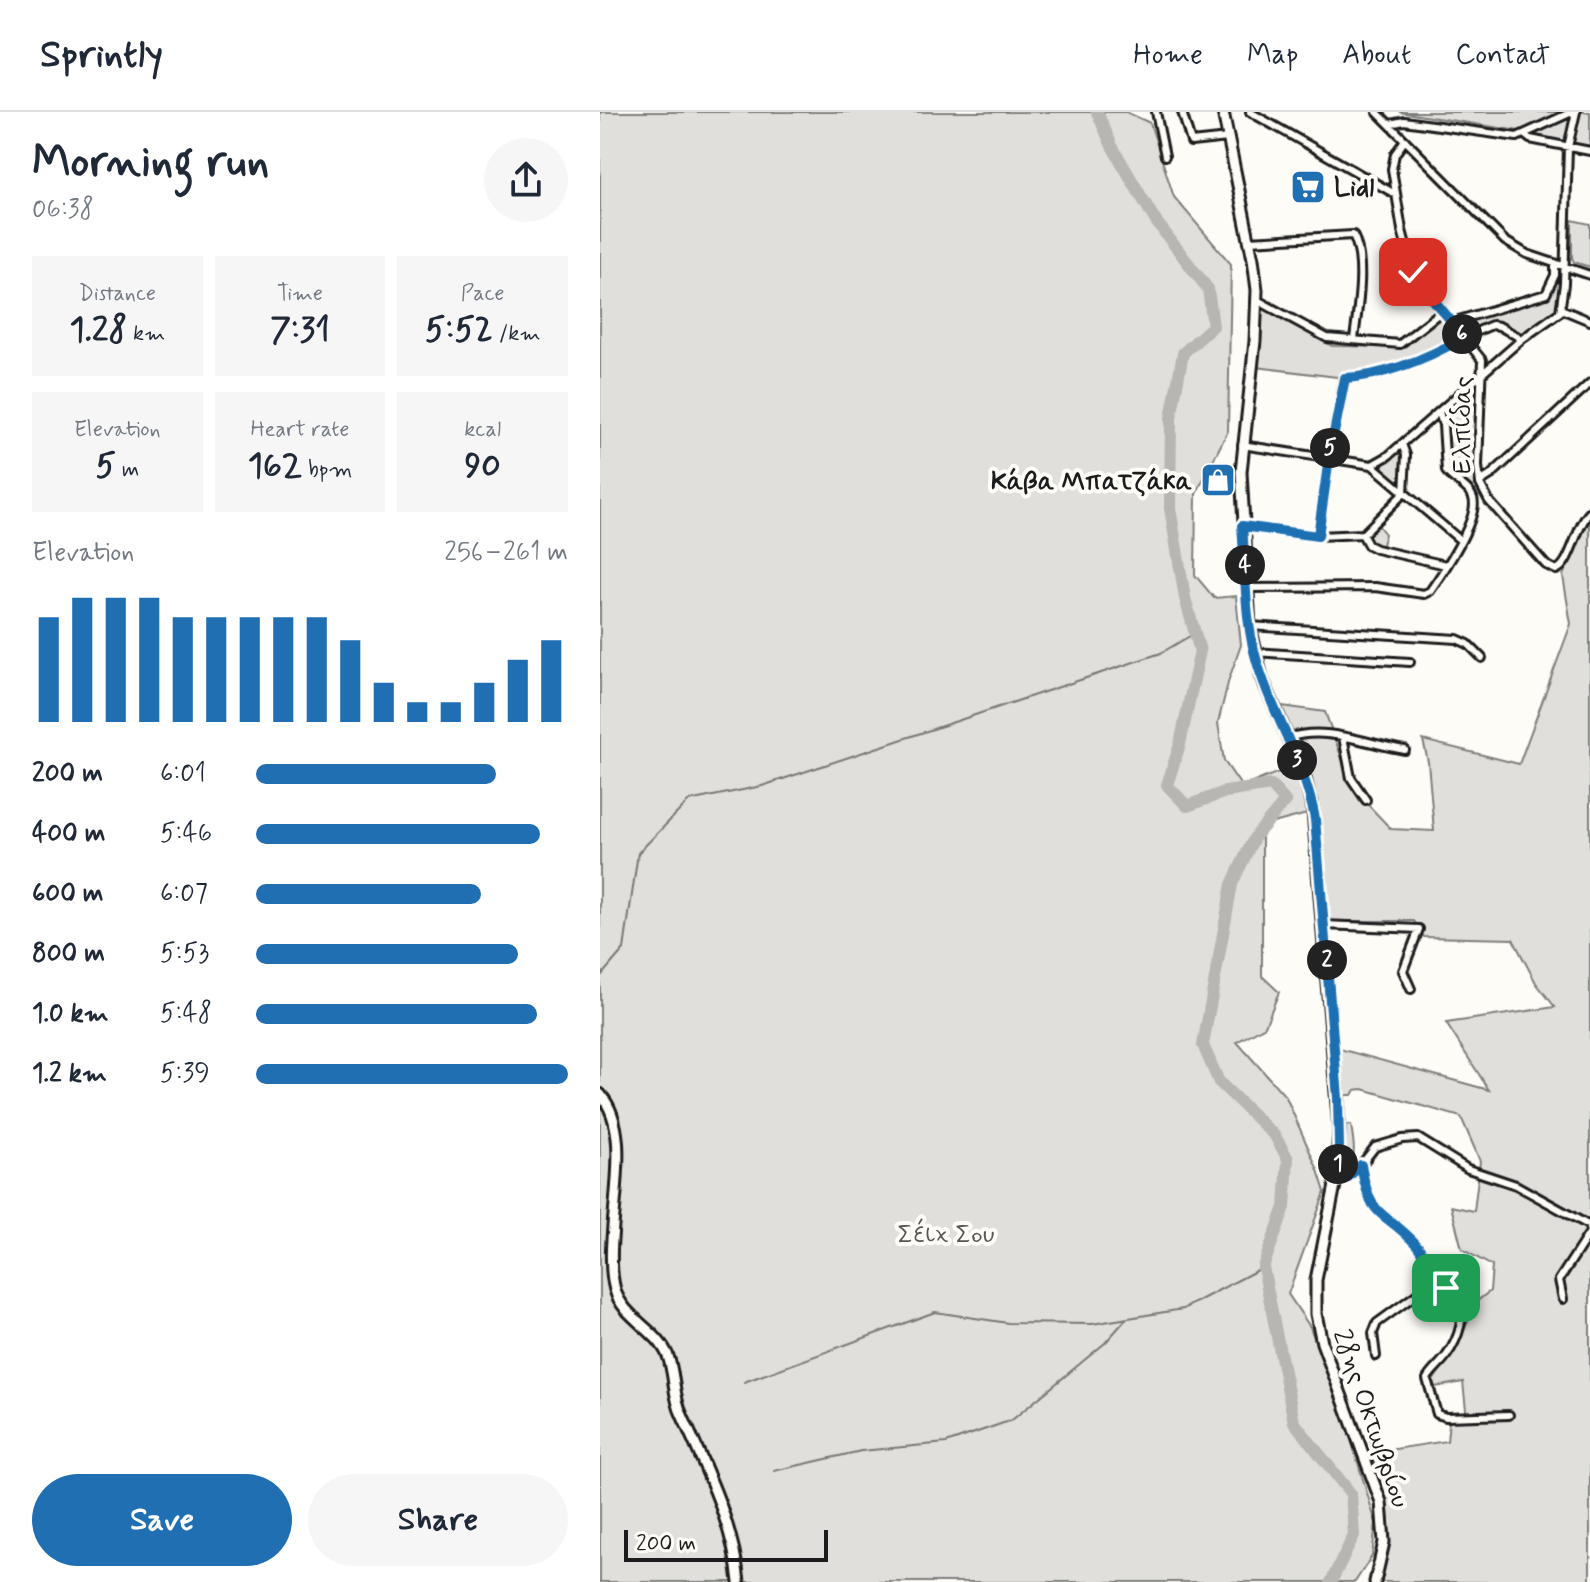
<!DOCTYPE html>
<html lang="en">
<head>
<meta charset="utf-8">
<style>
	body { margin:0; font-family:Mynerve,sans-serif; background:#f6f6f7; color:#1f2937; height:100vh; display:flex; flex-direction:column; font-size:30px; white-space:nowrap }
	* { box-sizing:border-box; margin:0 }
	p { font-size:26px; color:#747a83 }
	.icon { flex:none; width:44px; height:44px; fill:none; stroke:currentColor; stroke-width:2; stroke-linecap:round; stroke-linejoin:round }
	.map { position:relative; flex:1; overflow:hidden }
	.side { display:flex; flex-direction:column; background:#fff; width:600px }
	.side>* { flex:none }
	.scale { position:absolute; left:24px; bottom:20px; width:204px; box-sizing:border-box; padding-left:8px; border:4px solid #1c1c1c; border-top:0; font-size:22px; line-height:28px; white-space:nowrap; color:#1c1c1c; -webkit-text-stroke:6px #fdfcf7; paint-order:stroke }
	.pin { position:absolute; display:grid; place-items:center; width:68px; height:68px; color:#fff; margin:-34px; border-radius:16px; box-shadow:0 4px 12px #0006 }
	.km { position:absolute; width:40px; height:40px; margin:-20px; border-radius:50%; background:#222; color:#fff; font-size:22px; line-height:40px; text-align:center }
	.round { display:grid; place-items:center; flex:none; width:84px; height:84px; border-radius:42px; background:#f6f6f7 }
	.head { display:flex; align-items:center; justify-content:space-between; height:136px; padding:0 32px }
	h1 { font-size:44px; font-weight:700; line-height:60px }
	.figures { display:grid; grid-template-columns:repeat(3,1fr); gap:12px; height:136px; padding:8px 32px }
	.figures div { display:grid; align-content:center; border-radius:0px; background:#f6f6f7; text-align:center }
	.figures b { font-size:34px; font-weight:700 }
	.figures small { font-size:22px; font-weight:400 }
	.figures p { font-size:22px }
	.chart { height:224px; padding:16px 32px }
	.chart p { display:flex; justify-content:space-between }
	.chart svg { width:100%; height:144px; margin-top:8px; stroke:#1f6fb2; stroke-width:6 }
	.primary-button { display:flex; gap:16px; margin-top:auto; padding:16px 32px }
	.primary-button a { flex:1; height:92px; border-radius:48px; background:#1f6fb2; color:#fff; font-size:32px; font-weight:700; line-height:92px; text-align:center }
	.primary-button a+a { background:#f6f6f7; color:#1f2937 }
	ul { padding:0 32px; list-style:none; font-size:26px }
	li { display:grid; grid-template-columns:128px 96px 1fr; align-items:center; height:60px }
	li i { height:20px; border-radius:10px; background:#1f6fb2 }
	header { display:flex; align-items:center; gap:48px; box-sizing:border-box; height:112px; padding:0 40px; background:#fff; border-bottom:2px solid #e0e1e3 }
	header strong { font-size:38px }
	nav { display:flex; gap:44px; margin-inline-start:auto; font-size:28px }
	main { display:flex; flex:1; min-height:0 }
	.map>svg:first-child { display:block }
</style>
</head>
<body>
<header>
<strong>Sprintly</strong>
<nav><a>Home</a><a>Map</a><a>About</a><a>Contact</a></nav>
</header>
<main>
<section class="side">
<div class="head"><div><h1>Morning run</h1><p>06:38</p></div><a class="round"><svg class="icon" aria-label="share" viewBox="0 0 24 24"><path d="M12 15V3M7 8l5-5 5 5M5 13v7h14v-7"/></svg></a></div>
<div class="figures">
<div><p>Distance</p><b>1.28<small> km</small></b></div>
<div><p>Time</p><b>7:31</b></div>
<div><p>Pace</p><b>5:52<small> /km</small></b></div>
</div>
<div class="figures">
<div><p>Elevation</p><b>5<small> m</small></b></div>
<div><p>Heart rate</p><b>162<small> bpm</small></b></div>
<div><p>kcal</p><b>90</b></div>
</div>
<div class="chart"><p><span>Elevation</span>256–261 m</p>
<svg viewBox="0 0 160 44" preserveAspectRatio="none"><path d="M5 44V12M15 44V6M25 44V6M35 44V6M45 44V12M55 44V12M65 44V12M75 44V12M85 44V12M95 44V19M105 44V32M115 44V38M125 44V38M135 44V32M145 44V25M155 44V19"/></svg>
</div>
<ul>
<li><b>200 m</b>6:01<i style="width:77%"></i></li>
<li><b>400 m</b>5:46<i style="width:91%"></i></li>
<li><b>600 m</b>6:07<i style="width:72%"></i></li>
<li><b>800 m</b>5:53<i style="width:84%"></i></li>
<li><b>1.0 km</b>5:48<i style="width:90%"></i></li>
<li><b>1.2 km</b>5:39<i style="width:100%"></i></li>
</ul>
<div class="primary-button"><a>Save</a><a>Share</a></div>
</section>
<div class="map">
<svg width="990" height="1470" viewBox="0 0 990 1470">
	<rect width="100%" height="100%" fill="#fdfcf7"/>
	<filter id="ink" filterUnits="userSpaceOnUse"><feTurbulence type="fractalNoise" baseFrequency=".0125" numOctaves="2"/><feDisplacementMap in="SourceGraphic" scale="16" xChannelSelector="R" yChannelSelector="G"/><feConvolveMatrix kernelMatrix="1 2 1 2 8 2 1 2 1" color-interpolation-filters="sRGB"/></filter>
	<g filter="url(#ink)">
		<path fill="#e0dfdb" stroke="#7e7e7c" stroke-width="2" d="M0,0H526L550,11L574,85L631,152L628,319L596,382L595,463L614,486L636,484L641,533L629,567L618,611L624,649L642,675L691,655L702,677L707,702L662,714V864L679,880L665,914L637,930L686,985L718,1058L725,1080L688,1182L710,1215L750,1324L776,1411L772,1444L755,1470H0Z
			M799,0H966L919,19Z
			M980,0H990V34L971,31L976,7Z
			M969,4L971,6L964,30L932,23Z
			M972,108L990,112V155L974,150L972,146Z
			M957,157L962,158L958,197L923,223L899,210H892L777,260L745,266L656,255L661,192L732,234L801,235L839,203L849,213L946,185L951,180Z
			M871,277L876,278L874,359L880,383L876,388L873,381L850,358L843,301Z
			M798,341L803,344L801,367L796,370L782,359L783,351Z
			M990,406V1470H780C798,1421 788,1388 769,1341L847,1329L849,1309L867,1307L863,1270L835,1275L833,1269L860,1228L876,1190L890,1179L892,1154L862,1137L851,1094L874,1099L880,1049L861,1005L763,977L755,978L752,983H745V1013H751C754,1033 759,1050 740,1060L739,972L743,970L740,937L889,978L846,911L955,895L936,871L913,827L824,825L814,809H726L718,691L682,594L725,600L753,677L791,717L834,719L828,650L823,628L919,652L971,512L963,464L979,422Z
			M777,412L785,422L781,436L771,433L767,421Z"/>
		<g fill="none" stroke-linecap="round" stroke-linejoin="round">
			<path stroke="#797876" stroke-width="2" d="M0,865L24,837L38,741L89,689L162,674L561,541L595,521
				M144,1270L335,1200L408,1211L492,1212L583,1197L663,1155
				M174,1359L261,1339L346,1331L412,1308L505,1231L527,1206"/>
			<path stroke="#b7b6b2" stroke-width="12" d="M497,0L512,34L555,108L608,177L613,214L583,241L571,306L570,396L585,486L600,539L580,632L567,673L587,694L625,680L671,673L685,689L654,726L632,772L603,933L619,970L675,1024L688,1047L685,1095L663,1155L694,1310L751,1382L754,1423L731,1470"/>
			<g stroke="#1c1c1c" stroke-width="12">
				<path id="street" d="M556,0L565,44
					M582,0L591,30L628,26
					M650,0L795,82
					M777,0L905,129L927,142L990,163
					M790,12L804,9L917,25L972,0
					M925,23L930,27L990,39
					M805,28L795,42L792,57L802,118L813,160L824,177L882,248L878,354L880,372L889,389L946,453L956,458C971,453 975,415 990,400
					M649,129L753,123C767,150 757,199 754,228
					M657,188L727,226L800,232L842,199
					M961,197L990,209
					M852,210L946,182L955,163V151
					M642,333L772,353
					M772,353L788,344L922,227L960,200L964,172L968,35L976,0
					M772,353L860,428
					M880,370L891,363L990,271
					M642,414L718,424L763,422L804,381L806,343L802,332
					M762,422L768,433L776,437L846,453
					M718,424L732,327L745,266C799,264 843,233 892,213L899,214L922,227
					M647,476L775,475L824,482L830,479C842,462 880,406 873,386C869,374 853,369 846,359L843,313L839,300
					M650,514L857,527L868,532L882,546
					M654,540L810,550
					M743,625L751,666L766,688
					M688,626C726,613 766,632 805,638
					M724,813L819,817L803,859L811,877
					M761,1053L775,1035L802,1027L818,1026L868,1057L916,1073L988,1113L990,1120L959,1168L963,1187
					M736,1068L747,1066L761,1053C771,1111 782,1095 816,1131C826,1142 826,1159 836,1169C842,1175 850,1179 856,1185C869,1200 857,1229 847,1243C841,1252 832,1258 827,1267L837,1302L846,1305L909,1303
					M776,1244L773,1221L777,1211L835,1169"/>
			</g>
			<g stroke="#1c1c1c" stroke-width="15">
				<path id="secondary" d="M623,0L653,147L657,178L655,229L641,360L650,514L662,566L705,666L713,699L739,1018L736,1068L716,1168V1202L722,1231L781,1390L784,1430L775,1470
					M0,982C39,1025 0,1123 15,1178C23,1206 57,1217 68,1244C75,1263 73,1285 82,1303C106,1357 133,1411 139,1470"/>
			</g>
			<use href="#street" stroke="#fdfcf7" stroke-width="6"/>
			<use href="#secondary" stroke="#fdfcf7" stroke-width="9"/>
		</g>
	</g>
	<g fill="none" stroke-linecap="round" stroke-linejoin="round" filter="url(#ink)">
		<g stroke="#fff" stroke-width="16">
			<path id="route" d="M813,160L824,177L865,225C828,246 787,264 745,266L729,346L718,424L642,414C646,458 644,508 657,550C673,604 705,651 715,707L738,986L739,1034L736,1068L747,1066L761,1053C771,1110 781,1095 815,1131C830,1147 827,1163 846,1176"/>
		</g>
		<use href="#route" stroke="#1f6fb2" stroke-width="10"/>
	</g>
	<defs>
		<g id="supermarket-square" transform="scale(1.8)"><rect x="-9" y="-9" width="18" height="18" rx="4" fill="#1f6fb2" stroke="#fdfcf7"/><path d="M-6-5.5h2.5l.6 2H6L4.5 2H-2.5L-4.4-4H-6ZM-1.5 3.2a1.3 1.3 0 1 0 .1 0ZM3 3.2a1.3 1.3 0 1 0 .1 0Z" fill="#fff"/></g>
		<g id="shop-square" transform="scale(1.8)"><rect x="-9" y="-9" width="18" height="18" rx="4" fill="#1f6fb2" stroke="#fdfcf7"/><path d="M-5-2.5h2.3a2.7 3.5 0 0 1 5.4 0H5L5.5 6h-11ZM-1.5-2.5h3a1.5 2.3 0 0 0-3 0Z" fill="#fff"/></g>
	</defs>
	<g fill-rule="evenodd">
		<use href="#supermarket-square" x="708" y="75"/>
		<use href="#shop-square" x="618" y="368"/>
	</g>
	<g text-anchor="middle" stroke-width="8" stroke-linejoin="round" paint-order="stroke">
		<g font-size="26" font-weight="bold" fill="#1c1c1c" stroke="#fdfcf7" text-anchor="start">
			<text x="734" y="84">Lidl</text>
			<text x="592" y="377" text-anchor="end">Κάβα Μπατζάκα</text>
		</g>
		<g font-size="26" fill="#1c1c1c" stroke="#fdfcf7">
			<text transform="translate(861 313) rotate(-90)" y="9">Ελπίδας</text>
			<text transform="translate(772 1306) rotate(71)" y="9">28ης Οκτωβρίου</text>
		</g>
		<g font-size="26" fill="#575655" stroke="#fdfcf7">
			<text x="346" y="1130">Σέιχ Σου</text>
		</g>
	</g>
</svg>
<div class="scale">200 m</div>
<div class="pin" style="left:846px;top:1176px;background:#1e9e55"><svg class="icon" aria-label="arrive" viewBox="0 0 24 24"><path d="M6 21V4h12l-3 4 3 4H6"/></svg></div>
<div class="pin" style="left:813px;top:160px;background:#d93025"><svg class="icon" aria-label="check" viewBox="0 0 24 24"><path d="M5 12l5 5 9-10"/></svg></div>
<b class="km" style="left:738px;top:1052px">1</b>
<b class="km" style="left:727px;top:848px">2</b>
<b class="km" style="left:697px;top:648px">3</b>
<b class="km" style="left:645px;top:453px">4</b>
<b class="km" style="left:730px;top:336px">5</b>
<b class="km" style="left:862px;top:222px">6</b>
</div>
</main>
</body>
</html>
